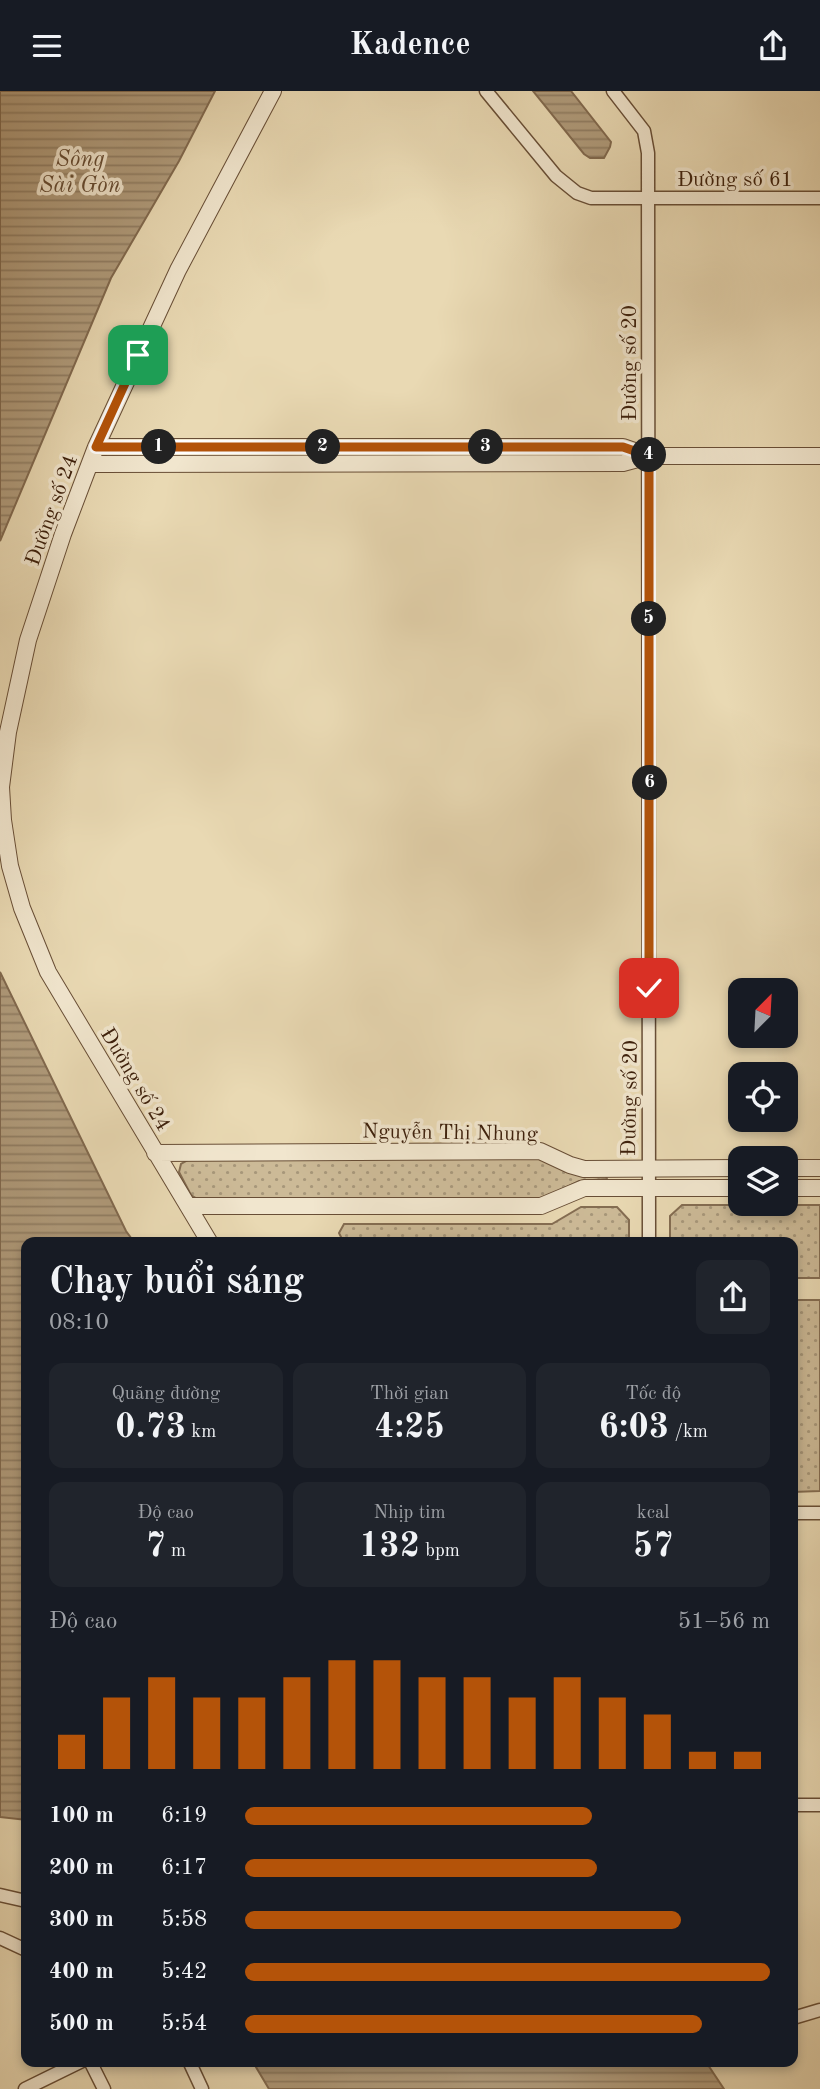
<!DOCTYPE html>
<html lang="vi">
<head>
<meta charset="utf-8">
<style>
	body { margin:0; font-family:"Old Standard TT",serif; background:#20242c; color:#f1f3f6; height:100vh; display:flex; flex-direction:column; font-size:26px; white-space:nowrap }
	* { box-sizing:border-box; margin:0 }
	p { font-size:23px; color:#9ea1a6 }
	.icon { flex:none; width:38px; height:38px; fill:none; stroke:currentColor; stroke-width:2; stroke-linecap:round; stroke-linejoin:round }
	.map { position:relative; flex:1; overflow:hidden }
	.sheet { position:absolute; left:21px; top:1146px; width:777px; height:830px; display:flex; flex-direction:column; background:#171b24; border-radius:14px; box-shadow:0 4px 10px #0003 }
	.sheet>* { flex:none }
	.needle { width:46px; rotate:24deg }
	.fabs { position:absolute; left:728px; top:887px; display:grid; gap:14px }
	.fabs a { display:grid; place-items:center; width:70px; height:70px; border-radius:14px; background:#171b24; box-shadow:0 4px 10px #0003; font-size:35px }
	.pin { position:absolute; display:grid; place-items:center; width:60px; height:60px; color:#fff; margin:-30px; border-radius:14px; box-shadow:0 4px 10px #0006 }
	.km { position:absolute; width:35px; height:35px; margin:-18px; border-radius:50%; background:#222; color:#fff; font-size:19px; line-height:35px; text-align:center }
	.round { display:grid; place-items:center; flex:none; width:74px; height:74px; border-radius:14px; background:#20242c }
	.headline { display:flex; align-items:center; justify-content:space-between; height:119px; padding:0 28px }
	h1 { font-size:38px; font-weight:800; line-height:52px }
	.stats { display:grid; grid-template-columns:repeat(3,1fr); gap:10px; height:119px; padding:7px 28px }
	.stats div { display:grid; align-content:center; border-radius:14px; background:#20242c; text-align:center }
	.stats b { font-size:35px; font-weight:800 }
	.stats small { font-size:19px; font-weight:400 }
	.stats p { font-size:19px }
	.chart { height:196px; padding:14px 28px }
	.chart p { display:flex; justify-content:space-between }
	.chart svg { width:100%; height:126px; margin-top:7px; stroke:#b45309; stroke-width:6 }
	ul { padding:0 28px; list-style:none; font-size:23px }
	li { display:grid; grid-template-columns:112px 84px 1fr; align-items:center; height:52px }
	li i { height:18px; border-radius:9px; background:#b45309 }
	header { display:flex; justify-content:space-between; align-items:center; height:91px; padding:0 28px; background:#171b24; font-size:32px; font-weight:800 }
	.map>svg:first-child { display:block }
</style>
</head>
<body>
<header><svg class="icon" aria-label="menu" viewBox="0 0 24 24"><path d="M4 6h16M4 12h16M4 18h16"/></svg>Kadence<svg class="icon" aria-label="share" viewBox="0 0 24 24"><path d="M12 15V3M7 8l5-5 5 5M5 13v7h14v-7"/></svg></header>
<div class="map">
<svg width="820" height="1998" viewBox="0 0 820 1998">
	<defs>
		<pattern id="grass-dots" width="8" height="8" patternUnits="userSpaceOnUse" patternTransform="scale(1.75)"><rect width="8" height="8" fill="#ccba97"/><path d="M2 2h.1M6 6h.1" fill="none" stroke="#a7977a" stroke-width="1.8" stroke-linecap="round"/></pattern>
		<pattern id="water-rules" width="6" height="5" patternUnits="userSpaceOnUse" patternTransform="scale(1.75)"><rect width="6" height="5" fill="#af9a7a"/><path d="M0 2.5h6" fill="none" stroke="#907d62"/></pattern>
	</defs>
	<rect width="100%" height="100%" fill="#e9d9b3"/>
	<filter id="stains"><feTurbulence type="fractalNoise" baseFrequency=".00286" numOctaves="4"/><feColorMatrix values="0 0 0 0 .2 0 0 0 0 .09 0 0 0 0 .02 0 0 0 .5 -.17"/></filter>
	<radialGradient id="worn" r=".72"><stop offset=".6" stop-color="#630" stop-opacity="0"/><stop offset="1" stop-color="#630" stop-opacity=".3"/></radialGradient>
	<path fill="url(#grass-dots)" stroke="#846d52" stroke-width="2" d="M539,1067L606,1085L607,1088L579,1090L543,1108L199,1109L191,1104L179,1081L181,1073L188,1069Z
		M682,1114H820V1187H793V1152L670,1151V1125Z
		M581,1116H617L629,1129V1151L344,1152L339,1142L344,1133H552Z
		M793,1209H820V1400L793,1401Z"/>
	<path fill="url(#water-rules)" stroke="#81694e" stroke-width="2" d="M0,0H215L179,70L111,187L0,450Z
		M533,0H571L611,51L610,56L604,67H590L584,63Z
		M0,881L126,1140L134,1151L26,1152V1729L0,1726Z
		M253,1971H706L724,1998H269Z"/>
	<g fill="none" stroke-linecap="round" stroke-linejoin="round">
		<g stroke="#684e36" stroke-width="15">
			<path id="minor" d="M486,0L556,85L577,102L591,107H820
				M613,0L644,40L648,62L649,1152
				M793,1422H820
				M793,1714H820
				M0,1804L26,1810
				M0,1847L26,1859
				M793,1927L820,1919
				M90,1970L104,1998
				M189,1970L202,1998
				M25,1998L82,1970"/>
		</g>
		<g stroke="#684e36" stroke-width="18">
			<path id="tertiary" d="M96,356H623L649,365
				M90,373L623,372L649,365H820
				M155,1062L540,1060L570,1074L584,1078L740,1077
				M786,1077H820
				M786,1097H820
				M188,1115H541L584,1097H740
				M210,1152L48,881L22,817L10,775L3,729L1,696L8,641L28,549L63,443L96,356L178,179L273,0"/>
		</g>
		<use href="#minor" stroke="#f1e6ce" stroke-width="12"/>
		<use href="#tertiary" stroke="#f1e6ce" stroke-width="16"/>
	</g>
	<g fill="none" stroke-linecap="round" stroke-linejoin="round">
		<g stroke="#fff" stroke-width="14">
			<path id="route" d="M138,264L96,356H623L649,365V897"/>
		</g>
		<use href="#route" stroke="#b45309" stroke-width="9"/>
	</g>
	<g text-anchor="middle" stroke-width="7" stroke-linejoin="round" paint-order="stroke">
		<g font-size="21" fill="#3d200c" stroke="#f1e6ce">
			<text x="735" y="95">Đường số 61</text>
			<text transform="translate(629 272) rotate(-90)" y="7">Đường số 20</text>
			<text transform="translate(51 419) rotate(-70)" y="7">Đường số 24</text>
			<text transform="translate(136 988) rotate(59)" y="7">Đường số 24</text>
			<text transform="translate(629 1007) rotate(-89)" y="7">Đường số 20</text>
			<text transform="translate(450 1041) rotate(1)" y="7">Nguyễn Thị Nhung</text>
		</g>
		<g font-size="23" font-style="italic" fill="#654b32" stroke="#f1e6ce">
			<text x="80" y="75">Sông<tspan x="80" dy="26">Sài Gòn</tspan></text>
		</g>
	</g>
	<rect width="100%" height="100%" filter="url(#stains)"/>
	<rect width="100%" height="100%" fill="url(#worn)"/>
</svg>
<div class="fabs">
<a><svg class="needle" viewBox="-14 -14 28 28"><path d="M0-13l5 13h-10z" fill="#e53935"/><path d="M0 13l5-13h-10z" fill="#9ea1a6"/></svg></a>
<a><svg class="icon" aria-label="locate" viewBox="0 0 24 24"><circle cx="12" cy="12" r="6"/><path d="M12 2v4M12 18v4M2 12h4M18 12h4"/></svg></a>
<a><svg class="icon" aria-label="layers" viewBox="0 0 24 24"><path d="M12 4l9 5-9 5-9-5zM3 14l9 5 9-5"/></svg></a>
</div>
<div class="pin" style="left:138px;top:264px;background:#1e9e55"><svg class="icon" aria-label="arrive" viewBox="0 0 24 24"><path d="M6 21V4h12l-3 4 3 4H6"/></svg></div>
<div class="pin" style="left:649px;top:897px;background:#d93025"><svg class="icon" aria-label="check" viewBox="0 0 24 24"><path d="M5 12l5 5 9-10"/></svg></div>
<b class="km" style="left:159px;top:356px">1</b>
<b class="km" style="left:323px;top:356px">2</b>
<b class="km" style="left:486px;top:356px">3</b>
<b class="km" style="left:649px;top:364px">4</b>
<b class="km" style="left:649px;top:528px">5</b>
<b class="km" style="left:650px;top:692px">6</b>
<section class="sheet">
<div class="headline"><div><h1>Chạy buổi sáng</h1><p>08:10</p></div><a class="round"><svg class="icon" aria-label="share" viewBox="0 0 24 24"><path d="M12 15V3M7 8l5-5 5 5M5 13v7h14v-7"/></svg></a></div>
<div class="stats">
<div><p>Quãng đường</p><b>0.73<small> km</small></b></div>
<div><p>Thời gian</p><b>4:25</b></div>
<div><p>Tốc độ</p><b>6:03<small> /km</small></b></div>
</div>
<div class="stats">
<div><p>Độ cao</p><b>7<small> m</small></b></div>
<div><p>Nhịp tim</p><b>132<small> bpm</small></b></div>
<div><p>kcal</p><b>57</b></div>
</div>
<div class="chart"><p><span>Độ cao</span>51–56 m</p>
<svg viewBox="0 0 160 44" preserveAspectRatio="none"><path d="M5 44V32M15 44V19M25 44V12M35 44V19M45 44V19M55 44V12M65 44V6M75 44V6M85 44V12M95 44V12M105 44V19M115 44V12M125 44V19M135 44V25M145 44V38M155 44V38"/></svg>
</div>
<ul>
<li><b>100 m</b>6:19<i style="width:66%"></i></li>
<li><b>200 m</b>6:17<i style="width:67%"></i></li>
<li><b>300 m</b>5:58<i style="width:83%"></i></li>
<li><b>400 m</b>5:42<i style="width:100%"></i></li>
<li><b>500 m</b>5:54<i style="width:87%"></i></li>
</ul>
</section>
</div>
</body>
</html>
